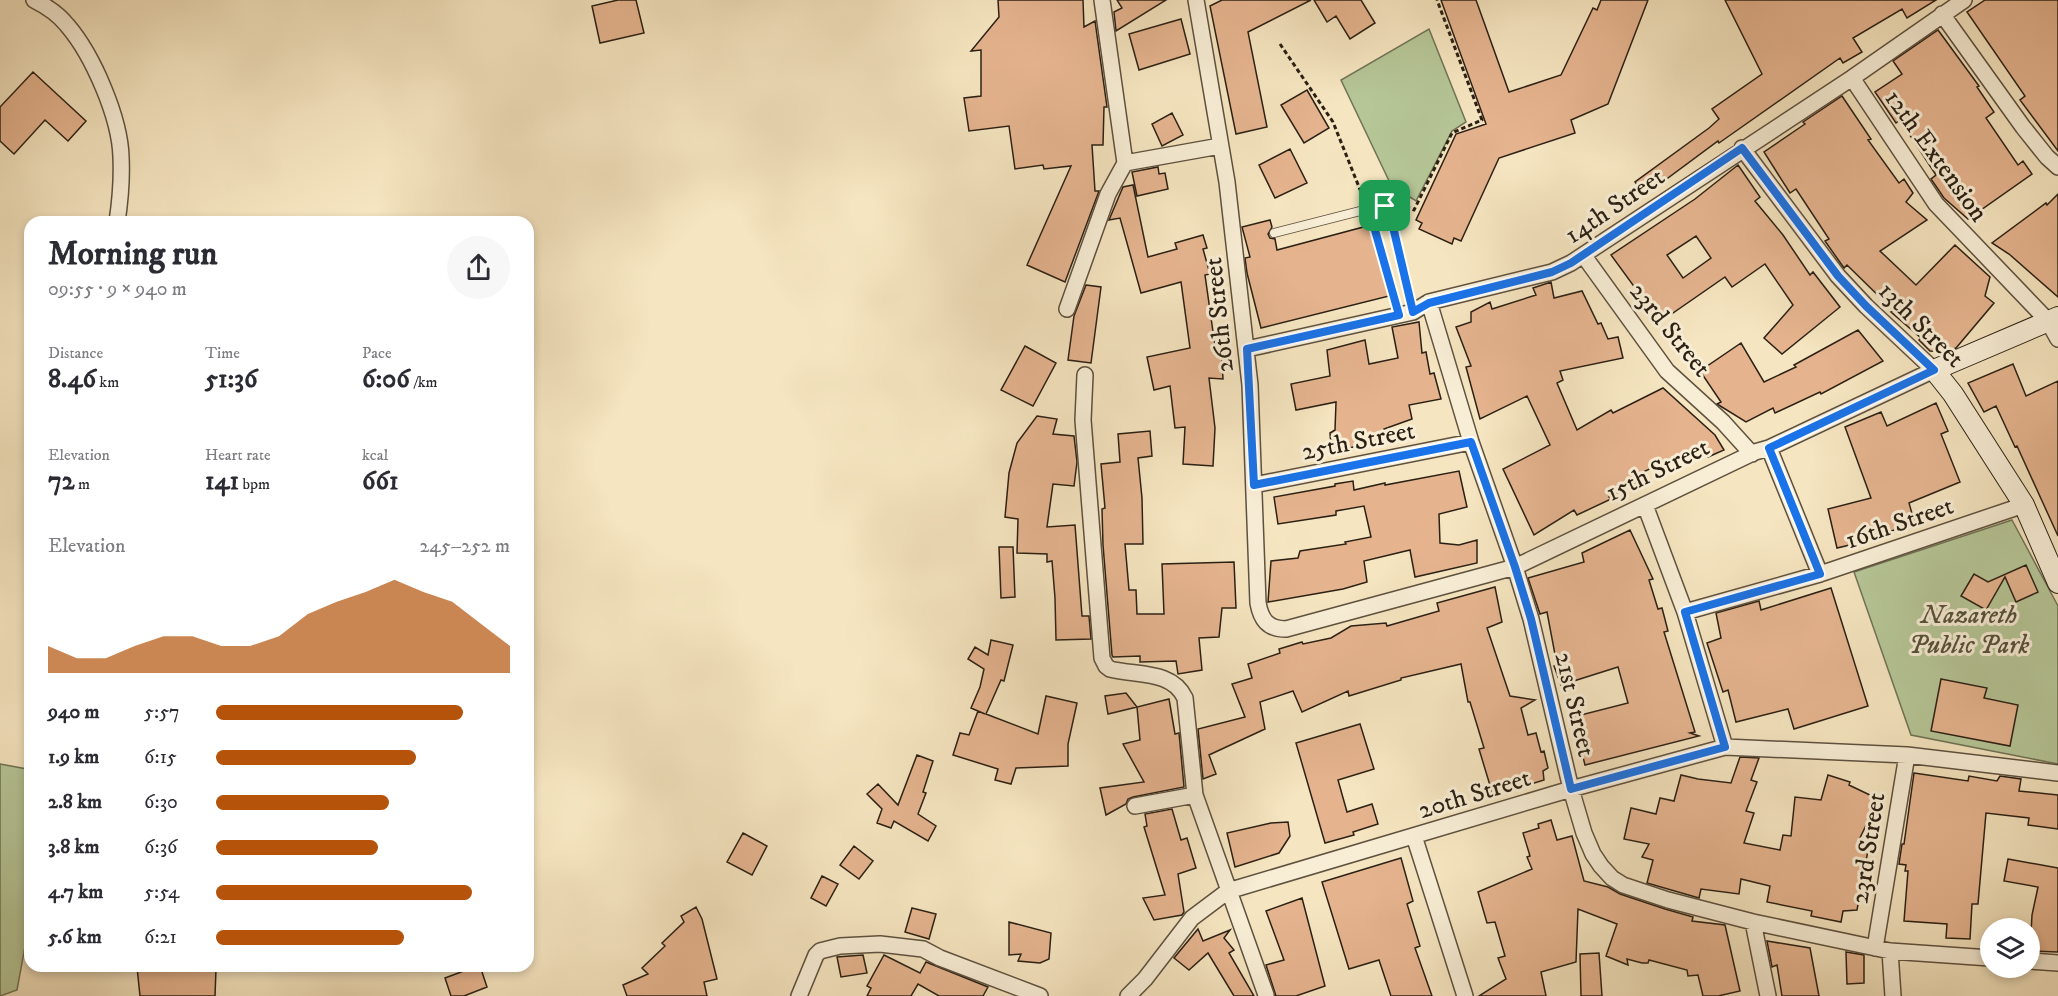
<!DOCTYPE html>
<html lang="en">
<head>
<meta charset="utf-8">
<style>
	body { margin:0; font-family:"IM FELL DW Pica",serif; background:#f7f7f7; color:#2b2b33; height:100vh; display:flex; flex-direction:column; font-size:22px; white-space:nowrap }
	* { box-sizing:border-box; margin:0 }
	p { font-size:20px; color:#7c7c81 }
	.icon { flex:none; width:33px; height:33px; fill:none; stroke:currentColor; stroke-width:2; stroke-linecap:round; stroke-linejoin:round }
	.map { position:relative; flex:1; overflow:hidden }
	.panel { position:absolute; left:24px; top:216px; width:510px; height:756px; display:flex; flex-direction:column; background:#fff; border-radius:18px; box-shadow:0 3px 9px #0003 }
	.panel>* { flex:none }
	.tools { position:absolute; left:1980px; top:918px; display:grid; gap:12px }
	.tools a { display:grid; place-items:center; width:60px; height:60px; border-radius:50%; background:#fff; box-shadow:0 3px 9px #0003; font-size:30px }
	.pin { position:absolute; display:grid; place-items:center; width:51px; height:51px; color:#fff; margin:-26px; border-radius:12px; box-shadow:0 3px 9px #0006 }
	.round { display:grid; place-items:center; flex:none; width:63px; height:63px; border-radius:32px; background:#f7f7f7 }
	.head { display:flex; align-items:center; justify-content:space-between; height:102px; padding:0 24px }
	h1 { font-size:33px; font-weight:800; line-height:45px }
	.metrics { display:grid; grid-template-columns:repeat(3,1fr); gap:9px; height:102px; padding:6px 24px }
	.metrics div { display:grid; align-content:center }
	.metrics b { font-size:26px; font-weight:800 }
	.metrics small { font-size:16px; font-weight:400 }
	.metrics p { font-size:16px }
	.chart { height:168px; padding:12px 24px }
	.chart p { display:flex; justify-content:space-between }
	.chart svg { width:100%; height:108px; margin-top:6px; fill:#b45309; opacity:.7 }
	ul { padding:0 24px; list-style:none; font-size:20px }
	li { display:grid; grid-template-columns:96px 72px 1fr; align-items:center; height:45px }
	li i { height:15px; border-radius:8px; background:#b45309 }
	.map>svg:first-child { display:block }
</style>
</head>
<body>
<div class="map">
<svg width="2058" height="996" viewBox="0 0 2058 996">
	<rect width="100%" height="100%" fill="#f5e5c0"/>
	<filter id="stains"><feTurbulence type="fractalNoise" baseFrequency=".00333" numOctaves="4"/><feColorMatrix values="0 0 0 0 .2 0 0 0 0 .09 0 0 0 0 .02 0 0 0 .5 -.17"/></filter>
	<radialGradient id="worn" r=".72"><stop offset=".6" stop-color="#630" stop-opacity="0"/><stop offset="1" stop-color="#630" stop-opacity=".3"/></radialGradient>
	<path fill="#b6c697" stroke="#707356" stroke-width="1.5" d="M1429,29L1466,122L1452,131L1416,201L1391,185L1341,80Z
		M2012,520L2058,606V764L1911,735L1854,572Z
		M0,764L27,769L30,772V920L17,990L0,996Z"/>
	<path fill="#e5b48f" stroke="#2b2014" stroke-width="1.5" fill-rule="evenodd" d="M618,0H636L644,33L600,43L592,6Z
		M998,0H1083L1084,27L1095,21L1107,107H1104L1103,145H1092L1095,191H1099L1065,282L1027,265L1071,166L1044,169L1043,165L1015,169L1009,126L969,131L964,98L981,96V50L971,51L999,17Z
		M1117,0H1166L1116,31L1114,12L1122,8Z
		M1222,0H1311L1248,32L1267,127L1236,134L1210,6Z
		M1314,0H1361L1375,23L1350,39L1336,16L1327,22Z
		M1441,0H1476L1509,92L1561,75L1593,8L1597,10L1601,0H1648L1608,104L1571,120L1575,133L1499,158L1461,241L1454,238L1452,244L1419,229L1422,223L1416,220L1456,134L1486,124Z
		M1725,0H1936L1907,18L1902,9L1853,38L1862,52L1843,63L1840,58L1719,143L1718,141L1645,195L1635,182L1709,128L1719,119L1712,109L1762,74Z
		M1985,0H2058V151L2020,100L2025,96L1967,12Z
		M1181,19L1190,54L1139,70L1129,34Z
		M1938,30L1979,86L1977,87L1994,112L1986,118L2018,165L2023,161L2032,174L1968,219L1944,198L1931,179L1936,175L1900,120L1896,123L1875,92L1902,74L1893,61Z
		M33,72L86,121L68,141L45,120L14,154L0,141V107Z
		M1307,90L1329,128L1304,143L1281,105Z
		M1842,96L1871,139L1868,140L1899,183L1904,179L1913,193L1906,202L1927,220L1880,251L1916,285L1955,245L1990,277L1985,296L1994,303L1956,348L1945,352L1930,351L1919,340L1921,338L1891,312L1894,311L1847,265L1844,268L1825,241L1829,239L1796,189L1790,193L1764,152L1805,124L1803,122Z
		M1172,113L1183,135L1162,146L1152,124Z
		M1290,149L1307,183L1275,198L1259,165Z
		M1738,165L1760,197L1755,201L1783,235L1810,275L1813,272L1840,307L1782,354L1764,338L1793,305L1765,264L1732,287L1725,277L1660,322L1611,255L1695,199ZM1696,236L1711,258L1683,278L1667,255Z
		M1158,167L1159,174L1165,173L1168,189L1137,196L1132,172Z
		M1133,185L1148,257L1177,249L1175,243L1203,235L1207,248L1203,249L1210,274L1205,275L1215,346H1221L1223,379L1209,378L1215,428L1213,466L1183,464L1185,427L1175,428L1170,386L1154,390L1147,357L1190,348L1181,282L1141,293L1120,218L1109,220L1123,187Z
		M2058,194V297L2009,254L1992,243L2046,203L2047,205Z
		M1270,220L1272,227L1268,234L1270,238L1275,239L1277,250L1371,225L1389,296L1261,328L1247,273L1245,258L1250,257L1242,227Z
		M1551,282L1554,298L1582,291L1598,324L1601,323L1608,339L1618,337L1623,358L1560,371L1563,380L1557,383L1577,430L1611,410L1613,413L1663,388L1715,435L1724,450L1708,457L1697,447L1643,472L1646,477L1609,497L1611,499L1577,515L1574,510L1534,535L1503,469L1550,445L1527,396L1480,419L1466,367L1471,366L1456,327L1471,322V312L1490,302L1492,309L1536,295L1533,288Z
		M1086,285L1101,287L1091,363L1068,360L1074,316Z
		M1419,322L1422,353L1426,352L1430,374L1434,373L1441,399L1409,405L1412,419L1384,429L1386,439L1337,451L1336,446L1331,447L1330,433L1335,430L1336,402L1296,410L1291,384L1330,376L1327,350L1365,340L1369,364L1398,358L1392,327Z
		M1858,330L1883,361L1821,394L1820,392L1775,413L1773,408L1746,422L1717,404L1721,402L1700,371L1741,343L1764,382L1796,367L1794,365Z
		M1025,346L1056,363L1033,406L1001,390Z
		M2013,364L2026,396L2058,381V536L2017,446L2015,447L1996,406L1984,412L1968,383Z
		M1936,403L1948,431L1941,434L1960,482L1909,503L1915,524L1874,536L1875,539L1837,548L1828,509L1871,498L1845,427L1881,412L1887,426Z
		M1037,416L1057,419L1053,434L1074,436L1077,462L1074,486L1053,484L1047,527L1075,525L1082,616H1089L1091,639L1056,640L1055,598L1052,561L1047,562V554L1017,553L1018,519L1005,517L1009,473L1017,443Z
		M1150,431L1152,456L1138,458L1142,498L1143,544H1125L1129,590H1136L1137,614H1164L1162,564L1234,562L1236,608H1222L1219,637L1199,638L1202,670L1178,674L1176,661L1140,662V656L1113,657L1112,655L1103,545L1102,509L1105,508L1101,464L1120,462L1118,434Z
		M1459,471L1467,507L1439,514L1440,543L1459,545L1477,540V563L1415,577L1410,550L1364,561L1367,582L1343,589L1268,602L1271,561L1298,558L1300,551L1346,544L1345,542L1371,537L1364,506L1336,511V515L1278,524L1274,497L1335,486V484L1353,481L1354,490L1385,483V485Z
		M1630,530L1653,579L1649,580L1658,609L1662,608L1668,631L1664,632L1695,732L1690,733L1699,736L1585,765L1573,717L1628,703L1618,667L1561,685L1554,666L1557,665L1547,612L1540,614L1528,578L1584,562L1582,553Z
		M999,547H1013L1015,597L1001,598Z
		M2026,565L2038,592L2016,602L2005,577L1986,610L1961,596L1974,574L1988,582Z
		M1495,587L1502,622L1487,628L1510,696L1535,700L1521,708L1528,735L1536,733L1541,752L1544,751L1548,768L1543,771L1544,780L1506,792H1492L1479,749L1484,748L1470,702H1468L1461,664L1401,678V680L1349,696L1348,691L1302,712L1293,691L1260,702L1265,729L1209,755L1216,774L1203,779L1198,729L1245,717L1232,684L1252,678L1248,664L1280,653L1279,649L1302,642L1303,644L1331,638L1351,626L1386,623L1387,626L1439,611L1437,603Z
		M1831,588L1868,706L1794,729L1788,709L1736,722L1728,690L1723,692L1707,643L1721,638L1716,613L1759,601L1761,610Z
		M991,640L1013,645L1004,681L1001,680L986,714L1038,734L1046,696L1077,703L1068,744V766L1016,768L1011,784L995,780L998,769L953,755L960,733L969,735L978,711L985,714L971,708L980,687L984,669L968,659L975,647L988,655Z
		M1941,679L1987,688L1984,698L2018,705L2010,746L1931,731Z
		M1126,693L1137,707L1108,714L1105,696Z
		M1169,699L1175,734L1179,733L1184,787L1133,797L1128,799L1126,804L1106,815L1100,788L1144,782L1123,744L1140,740L1137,707Z
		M1360,724L1374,769L1338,780L1347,812L1372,804L1378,824L1353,832L1354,835L1325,843L1296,743Z
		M917,755L933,761L923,792L926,793L918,814L936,826L928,841L894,821L891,828L877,823L882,809L867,794L878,784L898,805Z
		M1740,757L1759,758L1751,780L1757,782L1746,811L1754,813L1744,843L1780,850L1783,835L1791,836L1795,797L1821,800L1828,775L1850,782L1849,785L1874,797L1872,813L1857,844L1869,845L1857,910L1843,911L1841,922L1811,916L1812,911L1767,902L1770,886L1741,879L1739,894L1701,889L1699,898L1647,883L1653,860L1642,857L1649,844L1624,839L1631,808L1656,814L1660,798L1674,801L1681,775L1698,779L1731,783Z
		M1914,773L1968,781L1969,776L1997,781L2000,776L2021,779L2019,791L2058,795V829L2028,825L2029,818L1986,813L1978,904H1972L1970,939L1946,938L1947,924L1904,921L1908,871H1905L1906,865L1899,864L1902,844H1904Z
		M1172,809L1181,840L1187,838L1196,868L1178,874L1184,912L1182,915L1154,920L1143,898L1165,895L1144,827L1147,826L1145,814Z
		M1551,820L1557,840L1572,836L1584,881L1608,887L1620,894L1665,909L1693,917L1692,921L1725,925L1740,991L1718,996H1703L1698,975L1688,976L1687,970L1649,960L1648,963H1642L1627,959L1628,965L1606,956L1617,924L1578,909L1576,962L1541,972L1546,996H1479L1506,979L1498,958L1505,956L1495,922L1487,923L1478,892L1532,869L1527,857L1530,856L1523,833L1539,828L1538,824Z
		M1288,822L1290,836L1279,853L1235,867L1227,833L1271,823Z
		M743,833L767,846L752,875L727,862Z
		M854,846L873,861L859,879L840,865Z
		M1401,858L1413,901L1407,904L1420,946L1415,948L1432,996H1391L1379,960L1349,969L1322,882Z
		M2008,859L2058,868V952L2030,951L2032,915L2038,887L2004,881Z
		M822,876L838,884L826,906L811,898Z
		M1302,898L1325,986L1296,996H1276L1266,965L1284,960L1266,911Z
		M696,907L702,919L717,979L704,982L707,996H627L623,985L648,974L642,968L665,946L662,943L684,922L681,916Z
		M912,908L936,914L929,939L905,932Z
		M1009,922L1051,933L1049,959L1040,963L1018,961L1021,954L1009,955Z
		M1198,929L1203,941L1230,930L1224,938L1234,950L1229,953L1254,996H1234L1208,953L1189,970L1174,958Z
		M1767,941L1810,948L1819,996H1782L1777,965L1772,967Z
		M1846,952L1864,955V983L1847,984Z
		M1599,953L1602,996H1581L1580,954Z
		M863,955L867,973L841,977L837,957Z
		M884,955L920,973L926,962L988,987L983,996H939L918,984L911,996H867L871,988L867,986Z
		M148,966H208L216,969L215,996H140L137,967Z
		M477,966H480L487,987L464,996H451L445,978Z"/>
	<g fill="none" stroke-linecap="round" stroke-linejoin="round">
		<g stroke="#5e513f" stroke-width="10">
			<path id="lane" d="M1274,233L1368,209L1385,206L1390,214L1413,312"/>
		</g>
		<g stroke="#5e513f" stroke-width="18">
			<path id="street" d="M34,0C46,6 59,15 67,25C93,55 120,118 121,157C122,178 120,202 117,222
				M1196,0L1227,182L1250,385L1258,603C1261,619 1267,629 1286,629L1515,567L1755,452L1769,448L1934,370L1866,306L1838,276L1742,148
				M1942,14L2023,127L2047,157L2058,167
				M1852,78L1936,204L2048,321L2058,339
				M1125,163L1220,146
				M1584,256L1667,371L1723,422L1752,454
				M1429,302L1471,442L1515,567L1531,619L1571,789L1584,833L1593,854L1601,866L1612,878L1623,885L1668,900L1753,922L1890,951L1990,958
				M1067,309L1108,194L1125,163L1102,0
				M1247,349L1413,312L1429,302L1552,272L1571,263L1852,78L1964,0
				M1085,375L1083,420L1102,658L1106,666L1110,669C1137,676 1172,670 1185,698L1195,795L1266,995
				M1769,448L1820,574
				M1254,485L1471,442
				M1645,505L1685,612L1725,747
				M1685,612L1820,574L2024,505
				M1135,806L1195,795
				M1414,836L1465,996
				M1753,922L1768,996
				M1875,948L1907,755
				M1890,951L1893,996
				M2030,961L2058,963
				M799,996L816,955L820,951L840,946L880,944L923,949L940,958L1040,996
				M1128,996L1145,979L1192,918L1228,891L1571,789L1725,747L1907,755L2058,773"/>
		</g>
		<g stroke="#2b2014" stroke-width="22">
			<path id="secondary" d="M2058,317L1934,370L1953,394L2024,505L2058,583"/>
		</g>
		<path stroke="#2b2014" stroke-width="3" stroke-dasharray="4.5 3" stroke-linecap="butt" d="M1280,44L1333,122L1363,197
			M1399,203L1414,210L1452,133L1482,120L1437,0
			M1372,219L1394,299"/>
		<use href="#lane" stroke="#f8eed6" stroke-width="8"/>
		<use href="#street" stroke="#f8eed6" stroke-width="15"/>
		<use href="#secondary" stroke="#f8eed6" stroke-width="20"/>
	</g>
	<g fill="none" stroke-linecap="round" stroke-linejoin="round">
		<g stroke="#fff" stroke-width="12">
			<path id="route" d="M1742,148L1838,276L1866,306L1934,370L1769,448L1820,574L1685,612L1725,747L1571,789L1531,619L1515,567L1471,442L1254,485L1247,349L1399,315L1371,216L1385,206L1390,214L1413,312L1429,303L1552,272L1571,263Z"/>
		</g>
		<use href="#route" stroke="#1a73e8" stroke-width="8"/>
	</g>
	<g text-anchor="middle" stroke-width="6" stroke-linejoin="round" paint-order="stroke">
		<g font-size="26" fill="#2b2014" stroke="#f8eed6">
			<text transform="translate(1937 155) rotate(54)" y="9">12th Extension</text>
			<text transform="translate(1614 205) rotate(-34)" y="9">14th Street</text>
			<text transform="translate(1218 315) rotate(-96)" y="9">26th Street</text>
			<text transform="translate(1922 324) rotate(45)" y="9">13th Street</text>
			<text transform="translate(1671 329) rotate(51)" y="9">23rd Street</text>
			<text transform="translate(1358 440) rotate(-11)" y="9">25th Street</text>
			<text transform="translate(1657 469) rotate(-26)" y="9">15th Street</text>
			<text transform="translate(1899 522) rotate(-19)" y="9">16th Street</text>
			<text transform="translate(1576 704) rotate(77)" y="9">21st Street</text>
			<text transform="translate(1474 793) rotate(-17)" y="9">20th Street</text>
			<text transform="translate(1867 848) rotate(-81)" y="9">23rd Street</text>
		</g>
		<g font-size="26" font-style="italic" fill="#55523b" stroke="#f8eed6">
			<text x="1969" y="623">Nazareth<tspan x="1969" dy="30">Public Park</tspan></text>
		</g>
	</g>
	<rect width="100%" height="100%" filter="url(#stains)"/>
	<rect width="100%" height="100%" fill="url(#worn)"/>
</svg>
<div class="tools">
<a><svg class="icon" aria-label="layers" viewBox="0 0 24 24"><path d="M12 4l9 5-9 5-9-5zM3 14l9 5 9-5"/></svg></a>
</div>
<div class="pin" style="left:1385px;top:206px;background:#1e9e55"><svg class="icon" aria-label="arrive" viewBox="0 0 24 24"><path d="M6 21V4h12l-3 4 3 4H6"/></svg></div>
<section class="panel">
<div class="head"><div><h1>Morning run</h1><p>09:55 · 9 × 940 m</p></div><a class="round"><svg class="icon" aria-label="share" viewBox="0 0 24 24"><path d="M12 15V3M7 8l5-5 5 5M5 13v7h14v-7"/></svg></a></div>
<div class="metrics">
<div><p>Distance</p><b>8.46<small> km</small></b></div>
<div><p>Time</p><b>51:36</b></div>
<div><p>Pace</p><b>6:06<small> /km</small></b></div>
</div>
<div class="metrics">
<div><p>Elevation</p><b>72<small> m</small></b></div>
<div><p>Heart rate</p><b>141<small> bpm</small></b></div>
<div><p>kcal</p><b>661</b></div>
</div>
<div class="chart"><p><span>Elevation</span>245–252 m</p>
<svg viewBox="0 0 160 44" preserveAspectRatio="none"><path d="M0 44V33L10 38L20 38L30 33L40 29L50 29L60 33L70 33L80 29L90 20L100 15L110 11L120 6L130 11L140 15L150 24L160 33V44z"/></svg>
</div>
<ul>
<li><b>940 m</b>5:57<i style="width:84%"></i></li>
<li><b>1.9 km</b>6:15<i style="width:68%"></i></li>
<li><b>2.8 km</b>6:30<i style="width:59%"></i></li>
<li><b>3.8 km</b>6:36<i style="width:55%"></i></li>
<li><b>4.7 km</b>5:54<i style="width:87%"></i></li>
<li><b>5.6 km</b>6:21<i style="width:64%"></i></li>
</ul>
</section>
</div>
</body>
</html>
